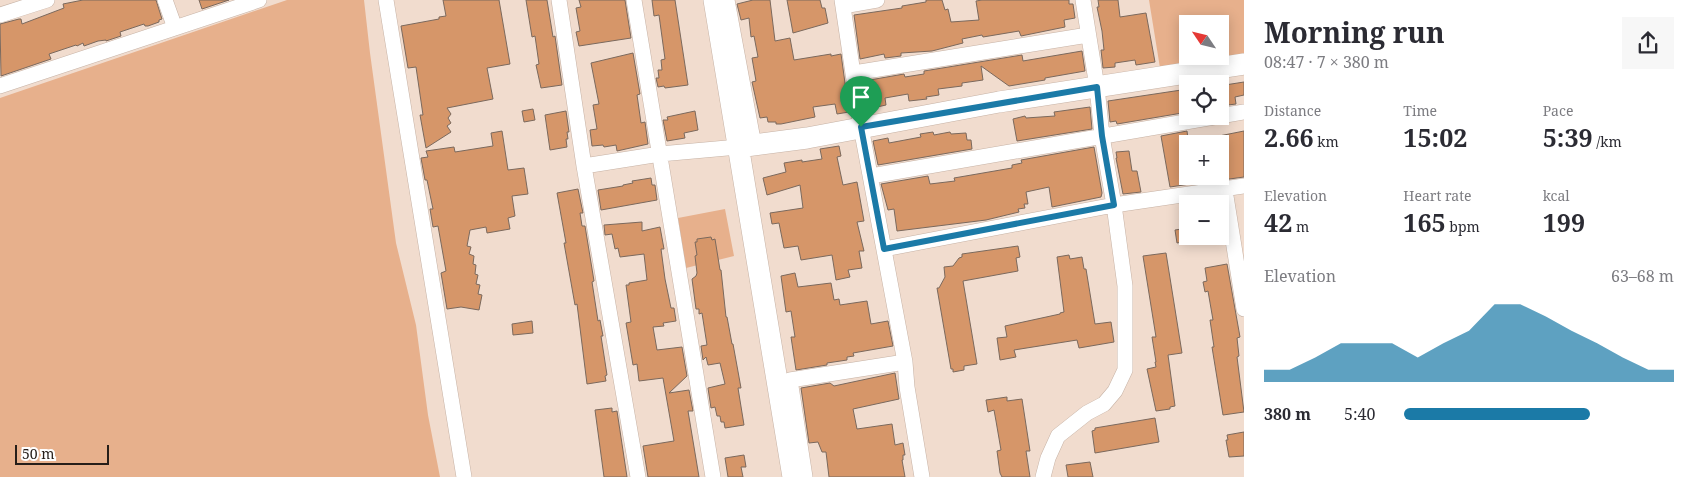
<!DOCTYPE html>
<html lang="en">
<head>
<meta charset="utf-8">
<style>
	body { margin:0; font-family:"Noto Serif",serif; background:#f7f7f7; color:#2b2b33; height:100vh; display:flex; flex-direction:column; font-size:19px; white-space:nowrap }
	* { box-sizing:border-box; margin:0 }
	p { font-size:16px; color:#7c7c81 }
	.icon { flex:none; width:28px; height:28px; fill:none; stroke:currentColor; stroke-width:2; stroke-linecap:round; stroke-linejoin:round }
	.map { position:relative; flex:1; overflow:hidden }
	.panel { display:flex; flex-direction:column; background:#fff; width:450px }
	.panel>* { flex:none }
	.needle { width:32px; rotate:305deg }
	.fabs { position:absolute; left:1179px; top:15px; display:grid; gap:10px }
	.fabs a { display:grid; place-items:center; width:50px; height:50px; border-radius:0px; background:#fff; box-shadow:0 2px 12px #0003; font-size:25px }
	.scale { position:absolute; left:15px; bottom:12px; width:94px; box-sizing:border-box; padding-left:5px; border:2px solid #261e19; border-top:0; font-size:14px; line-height:18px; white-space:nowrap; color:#261e19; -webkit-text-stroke:4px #fff; paint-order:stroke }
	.pin { position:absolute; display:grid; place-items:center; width:42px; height:42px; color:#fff; margin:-51px -21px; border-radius:50% 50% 50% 0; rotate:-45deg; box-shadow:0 0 5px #0007 }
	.pin .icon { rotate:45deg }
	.round { display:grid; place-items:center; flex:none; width:52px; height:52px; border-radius:0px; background:#f7f7f7 }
	.headline { display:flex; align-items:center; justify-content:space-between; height:85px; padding:0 20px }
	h1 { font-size:28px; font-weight:700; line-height:38px }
	.metrics { display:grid; grid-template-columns:repeat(3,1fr); gap:8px; height:85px; padding:5px 20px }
	.metrics div { display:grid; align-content:center }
	.metrics b { font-size:25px; font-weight:700 }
	.metrics small { font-size:14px; font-weight:400 }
	.metrics p { font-size:14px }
	.chart { height:140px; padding:10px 20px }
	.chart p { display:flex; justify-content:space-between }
	.chart svg { width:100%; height:90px; margin-top:5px; fill:#1b7aa7; opacity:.7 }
	ul { padding:0 20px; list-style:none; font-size:16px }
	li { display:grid; grid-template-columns:80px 60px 1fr; align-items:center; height:38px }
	li i { height:12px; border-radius:6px; background:#1b7aa7 }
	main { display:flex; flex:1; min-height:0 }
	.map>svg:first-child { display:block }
</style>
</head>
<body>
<main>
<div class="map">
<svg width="1244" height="477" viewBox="0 0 1244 477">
	<rect width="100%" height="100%" fill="#f1dcce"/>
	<path fill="#e7b08c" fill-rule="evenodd" d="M287,0H364L370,53L396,243L416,325L428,415L440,477H0V98Z
		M1149,0H1244V54L1160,68ZM1188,24H1220V56H1188Z
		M725,209L734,256L686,268L678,218Z"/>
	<path fill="#d69669" stroke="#7b695d" d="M83,0H156L162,19L159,20V22L148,26H145L144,24L120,32L121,36L106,41V40L98,41L84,46L83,43L77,46L76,45L49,54L51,59L1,76L0,24L19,19H21L22,24L64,8L63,4Z
		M199,0H229L202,9Z
		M443,0H499L510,64L487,68L493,99L447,108L451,114L448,118L451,123L447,126L451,132L426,148L420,115H423L416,67L408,68L401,26L439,19V17L446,16Z
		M526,0H547L553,37L555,36L562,85L541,88L536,65L539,64L535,36L532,37Z
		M579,0H625L631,38L579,46L576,32L580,31L576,8L581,7Z
		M652,0H675L688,85L665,88L664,86L658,87L656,78H659L658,70H662L661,60L665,59L659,15L654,16Z
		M753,0H770L775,41L790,38L794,60L831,54V56L841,54L849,112L837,114L835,104L813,107L815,117L781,124H776V122H768L767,117L760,118L752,82L756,81L752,58L758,57L754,36L751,37L749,18L741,20L737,4Z
		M787,0H820L822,8H825L828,23L793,33Z
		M926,0H942L945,10L948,9L951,22L979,20L976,1L982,0H1069V4H1073L1075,18L1064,20L1065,27L1021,36L1019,31L983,37L982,35L962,39L963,43L932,51L901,53V56L885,58L884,54L860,59L854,15L902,8V6L926,2Z
		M1098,0H1118L1120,17L1146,13L1155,62L1136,65L1135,60L1115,63V67L1103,68L1101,50H1104L1102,31L1097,7H1099Z
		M1082,51L1085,71L1045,78V80L1009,86L981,66L983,80L962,83V86L938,89L939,95L926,97L927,99L909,101L908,94L885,98L886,105L868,109L864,81L904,74L905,77L924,74V71L1022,55L1023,61Z
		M633,53L640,94L637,95L641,123L645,122L648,144L617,151L616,145L604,147L603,145L592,146L590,130L597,129L593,105L599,104L591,63Z
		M1244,82V95L1235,97L1236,104L1220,106V91L1226,89L1225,85Z
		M1188,89V112L1117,124L1116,121L1110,122L1108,101Z
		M1090,107L1092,129L1017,141L1013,119L1025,116L1026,118L1055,116L1054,112Z
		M533,109L535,120L524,122L522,111Z
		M566,111L569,132H567L568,139H566L567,147L550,150L545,115Z
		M695,111L698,130L684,133L685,138L667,141L663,120H668L667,117Z
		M502,131L508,170L524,168L528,194L512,196L515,216L508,218L510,229L487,233L486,227L470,230L467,246L471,247L469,254L474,256L473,264L476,265L475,274L478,275L476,284L480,285L478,294L482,295L479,310L461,307L447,309L441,273L446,271L438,226L433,227L430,209H433L427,180H425L421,158L428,157L426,151L454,147L455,152L493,146L491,133Z
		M1187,131L1188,139L1181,140L1190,184L1170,187L1161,136Z
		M1244,131V177L1193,184L1192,176H1220V157L1224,156L1219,136Z
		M933,132L934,135L950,132L951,134L966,133L967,140H971L972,149L878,165L873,141L888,138L889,143L921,137L920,134Z
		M839,146L841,156L837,157L843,185L857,182L864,221L857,222L864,251H859L862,268L848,270L850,277L836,280L832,255L801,260L798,246L784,248L779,223L772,224L770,213L803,208L800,185L767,195L763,178L786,172L784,163L802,160V162L822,159L820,149Z
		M1094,147L1102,193L1101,197L1052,207L1049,187L1026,192L1028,204H1024L1025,208L1018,209L1019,212L986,220L897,231L894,209L888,210L881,184L928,176L930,184L955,181L954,178L1012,168V165L1022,163L1021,160Z
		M1129,151L1132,171H1137L1141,192L1123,194L1116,158H1117L1116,152Z
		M651,178L652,185H655L657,200L601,210L598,190L623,186V185L633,183L632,181Z
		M578,189L583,213H580L582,226H585L594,281L592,282L598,321L600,320L603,336H601L607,375L605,376L606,381L587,384L577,304L575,305L564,243H566L557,193Z
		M642,222V231L660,227L664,249H661L665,279L671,308H674L676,321L663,323L664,326L653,327L657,350L682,347L687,376L669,393L689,390L693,411H688L699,477H648L643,446L674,441L663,378L639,381L637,364L633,365L626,323L631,322L626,285H629V283L647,280L644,254L620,257L618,248L615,249L612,234L605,235L604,225Z
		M1188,228V241L1177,243L1175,230Z
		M711,237L712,240L715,239L720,270H721L726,317H727L732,344H733L741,388H738L744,425L725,428L724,422H721L720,416H717L715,407L711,408L708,388L725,384L720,363L708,365L706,357L703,360L701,346L707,345L702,313L699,314V309H696L692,279L696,276L697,273L695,256L697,255L695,242H697V239Z
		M1018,246L1020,257L1016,258L1018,271L963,281L977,364L964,366V370L953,372V369H951L937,288H939L945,277L944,267L953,266L959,258L962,257V254Z
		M1166,253L1182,353L1168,355L1175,406L1170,407V409L1156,411L1147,369L1156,367L1155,362H1156L1152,337H1156L1143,256Z
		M1069,255L1070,259L1082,257L1084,269H1086L1095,324L1111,322L1114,342L1079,348L1077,340L1014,350L1016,357L1000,360L997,338L1007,337L1005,326L1060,314V313L1064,312L1057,257Z
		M1227,264L1240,337L1237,338L1239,356L1237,357L1244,412L1223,415L1212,347H1214L1210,320H1213L1208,291L1205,292L1203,282L1207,281L1205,268Z
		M795,273L798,287L831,283L834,300L839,299L840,305L867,301L871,324L888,321L893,346L853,353L854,356L847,357V360L827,363V365L796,370L791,337H795L791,311L786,312L781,276Z
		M532,321L533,333L513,335L512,324Z
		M895,373L899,399L853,409L857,429L892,424L895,445L903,443L905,455H903V460H902L905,477H829L826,452H822L818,442L809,443L801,388L830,383L834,386Z
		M1007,397V401L1022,399L1030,451H1026L1030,477H1002L1000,473L997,451L1001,450L996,421L994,410L988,412L986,400Z
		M612,408V412L617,411L627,477H604L595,410Z
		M1155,418L1159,442L1095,453L1092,431L1095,430V428Z
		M1244,432V456L1229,457L1226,440H1228L1227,435Z
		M744,455L746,467H741L743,477H728L725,458Z
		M1090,462L1093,477H1068L1066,465Z"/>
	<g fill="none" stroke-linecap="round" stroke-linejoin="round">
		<g stroke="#c6b2a5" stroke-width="16">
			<path id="street" d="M165,0L175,28
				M386,0L464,477
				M559,0L584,166
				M634,0L713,477
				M727,0L754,145
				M842,0L861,127L905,362L907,387L922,477
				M843,6L877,0
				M0,15L47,0
				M854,73L1088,35
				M0,86L259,0
				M1220,116L1244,112
				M871,176L1220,116
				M1225,190L1244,309
				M884,249L1114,205L1244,186
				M638,477L584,166L660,154L738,147
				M805,477L790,380L905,362
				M1043,477L1048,458L1058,436L1087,413L1104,404L1115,391L1125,370V286L1114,205L1102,136L1097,87L1083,0"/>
		</g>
		<g stroke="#c6b2a5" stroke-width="22">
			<path id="secondary" d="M714,0L793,477
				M738,147L807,138L999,102L1244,64"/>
		</g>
		<use href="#street" stroke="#fff" stroke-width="15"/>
		<use href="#secondary" stroke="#fff" stroke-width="21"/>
	</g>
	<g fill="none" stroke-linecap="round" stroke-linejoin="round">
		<g stroke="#fff" stroke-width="10">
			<path id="route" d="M1097,87L1102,136L1114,205L884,249L861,127Z"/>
		</g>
		<use href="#route" stroke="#1b7aa7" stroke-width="6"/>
	</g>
</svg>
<div class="fabs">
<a><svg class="needle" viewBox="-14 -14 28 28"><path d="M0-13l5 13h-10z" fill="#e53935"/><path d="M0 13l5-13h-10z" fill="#7c7c81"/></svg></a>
<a><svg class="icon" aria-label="locate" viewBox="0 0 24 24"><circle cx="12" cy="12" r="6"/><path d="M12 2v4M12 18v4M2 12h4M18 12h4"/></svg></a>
<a>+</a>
<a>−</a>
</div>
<div class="scale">50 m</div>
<div class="pin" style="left:861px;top:127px;background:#1e9e55"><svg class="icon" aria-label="arrive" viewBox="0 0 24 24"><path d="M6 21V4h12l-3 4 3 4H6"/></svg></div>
</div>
<section class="panel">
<div class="headline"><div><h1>Morning run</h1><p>08:47 · 7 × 380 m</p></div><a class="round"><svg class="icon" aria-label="share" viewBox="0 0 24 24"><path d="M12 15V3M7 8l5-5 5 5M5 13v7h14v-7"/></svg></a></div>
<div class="metrics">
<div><p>Distance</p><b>2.66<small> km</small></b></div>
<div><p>Time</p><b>15:02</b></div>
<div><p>Pace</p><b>5:39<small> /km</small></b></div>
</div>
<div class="metrics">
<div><p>Elevation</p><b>42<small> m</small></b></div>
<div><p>Heart rate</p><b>165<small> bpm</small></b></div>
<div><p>kcal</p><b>199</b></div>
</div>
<div class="chart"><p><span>Elevation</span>63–68 m</p>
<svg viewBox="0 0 160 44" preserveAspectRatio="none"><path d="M0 44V38L10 38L20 32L30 25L40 25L50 25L60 32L70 25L80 19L90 6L100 6L110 12L120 19L130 25L140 32L150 38L160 38V44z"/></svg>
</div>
<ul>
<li><b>380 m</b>5:40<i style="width:69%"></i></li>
</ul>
</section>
</main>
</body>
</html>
